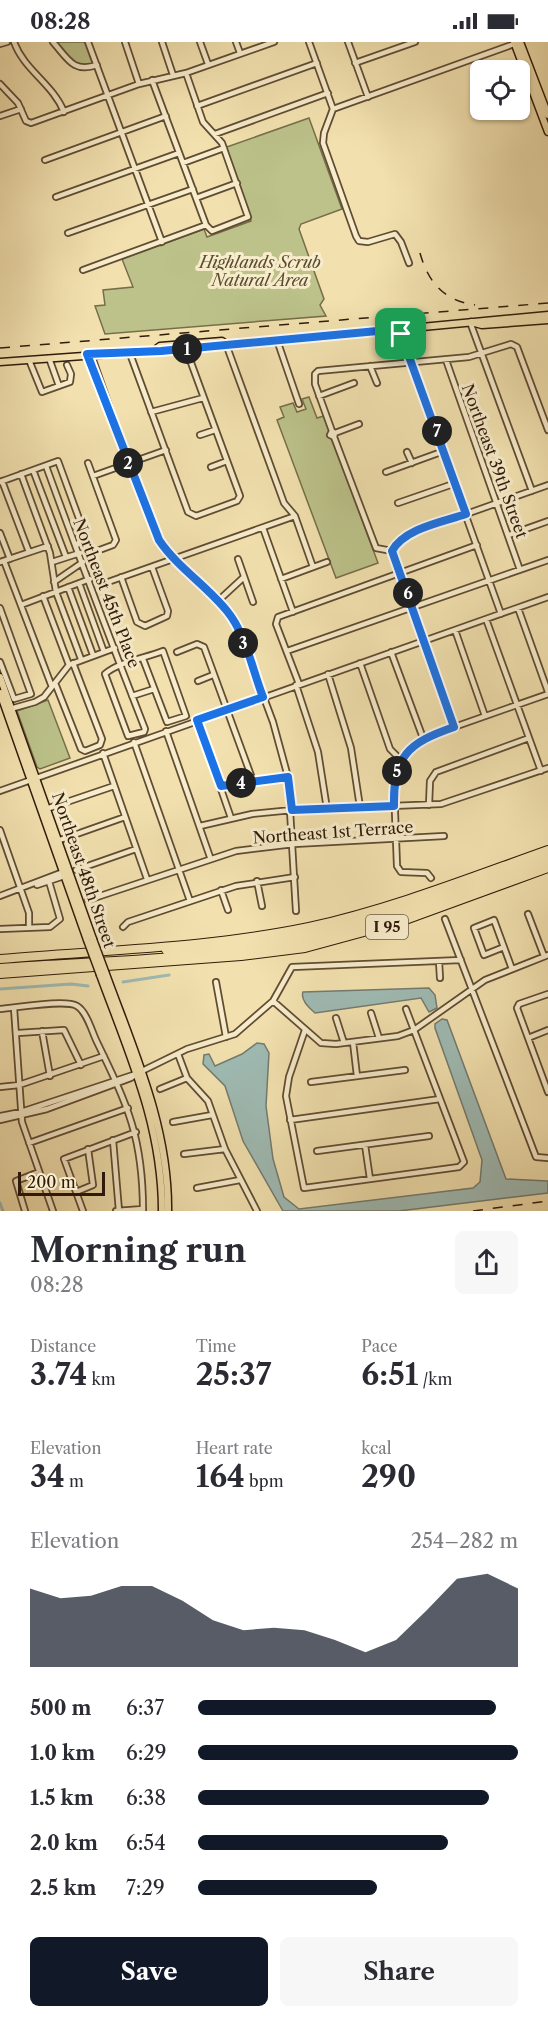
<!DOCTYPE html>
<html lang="en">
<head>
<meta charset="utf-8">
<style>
	body { margin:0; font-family:"Libre Caslon Text",serif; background:#f7f7f7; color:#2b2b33; height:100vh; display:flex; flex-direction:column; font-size:22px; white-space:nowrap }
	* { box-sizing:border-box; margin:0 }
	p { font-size:20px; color:#7c7c81 }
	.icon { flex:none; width:33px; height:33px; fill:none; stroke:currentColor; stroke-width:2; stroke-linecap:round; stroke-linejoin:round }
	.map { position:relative; height:1169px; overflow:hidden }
	.details { display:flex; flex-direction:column; background:#fff; flex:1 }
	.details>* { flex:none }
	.tools { position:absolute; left:470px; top:18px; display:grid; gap:12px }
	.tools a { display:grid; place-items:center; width:60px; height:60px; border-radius:9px; background:#fff; box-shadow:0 2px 4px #0004; font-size:30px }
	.scale { position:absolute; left:18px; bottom:15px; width:87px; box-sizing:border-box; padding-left:6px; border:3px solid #301a0a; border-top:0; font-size:16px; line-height:21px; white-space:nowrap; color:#301a0a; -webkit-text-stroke:4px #f7eccb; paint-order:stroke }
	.pin { position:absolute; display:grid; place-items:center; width:51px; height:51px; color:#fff; margin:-26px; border-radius:12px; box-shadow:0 3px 9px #0006 }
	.km { position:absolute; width:30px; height:30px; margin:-15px; border-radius:50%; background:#222; color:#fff; font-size:16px; line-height:30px; text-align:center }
	.round { display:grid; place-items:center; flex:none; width:63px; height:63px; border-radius:9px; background:#f7f7f7 }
	.head { display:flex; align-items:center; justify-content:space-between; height:102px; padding:0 30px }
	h1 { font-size:33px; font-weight:700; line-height:45px }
	.metrics { display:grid; grid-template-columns:repeat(3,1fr); gap:9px; height:102px; padding:6px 30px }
	.metrics div { display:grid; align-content:center }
	.metrics b { font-size:30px; font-weight:700 }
	.metrics small { font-size:16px; font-weight:400 }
	.metrics p { font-size:16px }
	.chart { height:168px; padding:12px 30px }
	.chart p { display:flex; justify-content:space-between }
	.chart svg { width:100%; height:108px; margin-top:6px; fill:#111827; opacity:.7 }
	.button { display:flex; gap:12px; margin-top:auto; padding:12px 30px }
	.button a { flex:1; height:69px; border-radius:9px; background:#111827; color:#fff; font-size:24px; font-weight:700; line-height:69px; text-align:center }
	.button a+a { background:#f7f7f7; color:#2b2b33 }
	ul { padding:0 30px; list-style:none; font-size:20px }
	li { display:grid; grid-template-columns:96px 72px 1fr; align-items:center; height:45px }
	li i { height:15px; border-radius:8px; background:#111827 }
	.status { display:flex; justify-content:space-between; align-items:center; height:42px; padding:0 30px; background:#fff; direction:ltr }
	.status svg { height:16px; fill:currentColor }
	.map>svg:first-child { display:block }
</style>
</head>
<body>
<div class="status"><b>08:28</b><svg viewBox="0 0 49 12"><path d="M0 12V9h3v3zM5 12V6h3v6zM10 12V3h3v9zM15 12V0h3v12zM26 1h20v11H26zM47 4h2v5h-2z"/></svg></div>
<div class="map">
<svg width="548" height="1169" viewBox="0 0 548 1169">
	<rect width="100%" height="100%" fill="#f2e1af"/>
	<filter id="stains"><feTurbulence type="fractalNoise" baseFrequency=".00333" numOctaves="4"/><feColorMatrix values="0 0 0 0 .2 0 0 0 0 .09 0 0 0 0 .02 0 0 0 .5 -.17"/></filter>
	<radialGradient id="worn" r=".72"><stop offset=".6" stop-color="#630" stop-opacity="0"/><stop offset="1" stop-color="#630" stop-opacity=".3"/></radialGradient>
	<path fill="#bcc28a" stroke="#766e4a" stroke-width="1.5" d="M54,0H87L93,19L92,23L78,24Z
		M309,76L342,167L301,182L299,187L324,257L320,263L326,274L105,292L95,264L105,263L103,248L133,245L122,217L204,187L207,195L251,179L224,106Z
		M309,355L317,376L324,374L378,521L336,536L277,378L284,375L280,365L293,361L297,370L306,367L302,357Z
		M48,658L70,716L40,727L37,725L17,669Z"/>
	<path fill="#9fbbb4" stroke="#737b70" stroke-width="1.5" d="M429,946L435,953L437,966L429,970L421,956L315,971C309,966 300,958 303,950Z
		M442,977L447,978L506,1137L548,1139V1151L399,1169H283L243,1099L225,1044L203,1022L204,1013L209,1012L215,1024L242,1012L257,1001L264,1002L269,1011L266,1064L273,1117L284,1155L299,1167L473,1146L480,1140L482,1118L435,986V982Z"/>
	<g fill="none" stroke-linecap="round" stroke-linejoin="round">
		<path stroke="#9fbbb4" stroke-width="3" d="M123,940L169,933
			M0,947L71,942L88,944
			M0,1161L3,1169"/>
		<g stroke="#604c33" stroke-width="8">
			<path id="minor" d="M14,0C24,28 53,42 64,70
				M53,0C68,17 73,31 97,23
				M88,0L162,200
				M125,0L139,42
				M162,0L173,33
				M200,0L208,22
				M236,0L240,11
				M309,0L333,67
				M348,0L368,55
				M0,2L7,0
				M355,21L415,0
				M152,38L206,183
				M0,42L18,61L26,79L31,81L139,42L186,31L274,0
				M197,64L317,21
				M333,67L324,91L323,101L356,194L359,199L368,200L395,192L401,200L409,221
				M333,67L517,1
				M0,74L21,67
				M215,92L328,51
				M45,118L166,74
				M183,121L224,106
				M56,155L179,111
				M196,156L237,141
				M68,191L193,147
				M83,228L206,183L212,189L248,175L222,101L203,80L186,31
				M470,280L532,449
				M399,287L501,572
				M277,298L299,362
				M226,302L284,461L295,474L313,525
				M129,309L188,470L196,474L237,459L240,454L186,307
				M87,312L159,498L174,517L228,570L239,589L273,680L288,735L296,869
				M91,312L129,421
				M49,316L59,344
				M29,318L42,350L70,340L71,332L67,323
				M446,318L520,528
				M370,324L377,341
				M319,354L354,341
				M151,370L203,356
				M332,389L315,342V332L318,329L469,315L511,302L517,305L548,388
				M335,391L334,395L330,393L332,389L335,391L359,382
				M200,393L215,388
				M334,395L376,506L392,509L454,685
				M407,410L412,421
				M88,421L116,498L113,503L94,510
				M46,424C78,512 111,600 145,687L144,690L128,694L105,632C118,620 146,616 163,609L186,674L167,680L143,617
				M211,425L227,419
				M33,428L66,515
				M386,430L444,409
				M21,432L50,511L56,550L81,617
				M93,434L166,408
				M2,439L29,510
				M0,440L58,419L85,493L76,504
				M398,461L456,441
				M263,486L293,570
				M0,491L10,517
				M509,493L548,479
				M392,509L398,500L410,492L548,443
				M238,517L253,560
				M4,519L52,645
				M0,520L48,504
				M52,520L80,511
				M121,535L137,580L145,584L167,574L168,569L152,525
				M281,537L327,520
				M54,540L83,520
				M108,540L295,474
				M79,541L104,610
				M68,545L93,613
				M43,554L69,623
				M218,559L244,535
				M21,563L90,537
				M0,566L31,652L14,657L0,620
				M518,566L548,650
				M486,577L541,729
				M455,588L485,674
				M287,609L548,518
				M177,610L197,602L204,605L253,739
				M391,610L423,696
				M360,621L390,707L401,718L394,744L397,824L401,830L427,831L431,836
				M328,632L351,706L360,765
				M198,639L213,633
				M55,641L81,707L85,709L100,703L102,697L73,621
				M299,642L276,582L278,575L477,503
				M296,643L318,710L327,767
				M132,654L154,647
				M10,667L35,660L44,655L69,623L115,606
				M197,678L231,776
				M166,689L210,815
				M134,700L190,859
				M103,711L147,837
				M401,718L423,696L548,652
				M221,744L288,735
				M0,749L548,555
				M429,763L430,739L436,730L529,696
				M49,766L114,744
				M200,784L252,772L292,768L441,762L548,726
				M0,788L29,871V884
				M57,799L125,775
				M76,828L136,807
				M257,839L262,864
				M37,843L64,834
				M221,848L228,868
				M0,854L63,830
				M88,858L236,809L294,802L444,794
				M528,872L544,914
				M445,877L536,1115L548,1116
				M123,885L128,880L236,844L295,835
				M0,887L50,885L60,877L48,836
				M504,905L484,913L474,886L494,878L512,927
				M439,919L440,936
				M216,940L226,995
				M548,952L519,962L517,966L548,1050
				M273,959L321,1001L336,1002L398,994L414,988L485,938L548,913
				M14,966L22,1080L53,1169
				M0,967C16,966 65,957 77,964C87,970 92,990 97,1000C128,1064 143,1096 143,1169
				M371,971L379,996
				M336,976L344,1001
				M305,988L289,1035L286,1054L304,1146L459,1125L464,1120L406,967
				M42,989L50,1034
				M18,991L64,988L81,1023
				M528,996L548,988
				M353,1000L357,1034
				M178,1012L187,1036L208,1059L225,1107L257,1169
				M311,1040L405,1028
				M0,1045L19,1043L104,1014
				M160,1047L187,1036
				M0,1074L21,1070L136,1032L187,1007L235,992L273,959L292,925L461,918
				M0,1078L47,1067L131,1036L136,1032
				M290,1078L440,1057
				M173,1080L212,1073
				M113,1098L119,1169
				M29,1101L128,1066
				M365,1103L370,1137
				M317,1109L429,1094
				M184,1112L225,1107
				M197,1146L240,1138
				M76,1150L93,1143L88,1107
				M25,1169L16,1139L39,1130
				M83,1169L64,1117L136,1090
				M116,1169L143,1167"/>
		</g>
		<g stroke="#301a0a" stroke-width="9">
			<path id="major" d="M514,0L548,90
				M520,0L548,73
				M471,280L482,283L548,278
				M156,307L160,304L222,299L226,302
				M0,320L222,304L548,273
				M0,635L93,897
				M0,651L87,898
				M106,932C134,1009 169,1085 168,1169
				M100,933C129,1012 162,1083 162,1169"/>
		</g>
		<g stroke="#301a0a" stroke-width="10">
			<path id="highway" d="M166,908C221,904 276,899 330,886C404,869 476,840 548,814
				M0,917C102,908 208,906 309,885C391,867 469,836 548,808
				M0,926C107,918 218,918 322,894C400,877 472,844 548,821
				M0,932L241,914L305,906L397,881L548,826"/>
		</g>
		<use href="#minor" stroke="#f7eccb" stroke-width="4.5"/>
		<use href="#major" stroke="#f2e1af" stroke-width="6"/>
		<use href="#highway" stroke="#f2e1af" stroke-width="8"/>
		<path stroke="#301a0a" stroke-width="1.5" stroke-dasharray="10 10" stroke-linecap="butt" d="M420,211C428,240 444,259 475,263
			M0,306L548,261
			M473,1169L548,1159"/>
		<g stroke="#301a0a" stroke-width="9" stroke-linecap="butt">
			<path id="major-bridge" d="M93,897L106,932
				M87,898L100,933"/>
		</g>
		<use href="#major-bridge" stroke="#f2e1af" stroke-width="6"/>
	</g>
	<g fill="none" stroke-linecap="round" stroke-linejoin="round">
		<g stroke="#fff" stroke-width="12">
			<path id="route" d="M399,287L466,472C443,480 405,486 392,509L454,685C408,701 393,714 394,764L292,768L288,735L221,744L197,678L263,655C252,627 246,592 227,569C206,543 177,525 159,498L87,312L161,309Z"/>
		</g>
		<use href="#route" stroke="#1a73e8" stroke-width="8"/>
	</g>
	<g text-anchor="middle" stroke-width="6" stroke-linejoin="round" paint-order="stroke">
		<rect fill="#f7eccb" stroke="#6c5944" stroke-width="1.5" x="366" y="873" width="42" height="24" rx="4.5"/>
		<g font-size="15" font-weight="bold" fill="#301a0a">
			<text x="387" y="890">I 95</text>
		</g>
		<g font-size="16" font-style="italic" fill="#5a4c30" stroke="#f7eccb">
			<text x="260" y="226">Highlands Scrub<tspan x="260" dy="18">Natural Area</tspan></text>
		</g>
		<g font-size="16" fill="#301a0a" stroke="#f7eccb">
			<text transform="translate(495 419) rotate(70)" y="6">Northeast 39th Street</text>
			<text transform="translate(107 551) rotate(69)" y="6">Northeast 45th Place</text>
			<text transform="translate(333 790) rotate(-4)" y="6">Northeast 1st Terrace</text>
			<text transform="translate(84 828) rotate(71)" y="6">Northeast 48th Street</text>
		</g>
	</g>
	<rect width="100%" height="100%" filter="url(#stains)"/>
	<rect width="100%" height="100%" fill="url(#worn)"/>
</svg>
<div class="tools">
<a><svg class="icon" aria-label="locate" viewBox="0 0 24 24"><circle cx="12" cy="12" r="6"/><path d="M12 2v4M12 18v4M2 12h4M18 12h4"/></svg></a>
</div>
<div class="scale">200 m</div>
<div class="pin" style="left:401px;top:292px;background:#1e9e55"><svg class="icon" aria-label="arrive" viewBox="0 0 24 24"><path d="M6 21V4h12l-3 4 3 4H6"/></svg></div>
<b class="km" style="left:187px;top:307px">1</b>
<b class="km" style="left:128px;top:421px">2</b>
<b class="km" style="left:243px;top:601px">3</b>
<b class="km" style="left:241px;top:741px">4</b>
<b class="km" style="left:397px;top:729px">5</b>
<b class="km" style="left:408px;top:551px">6</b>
<b class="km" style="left:437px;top:389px">7</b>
</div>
<section class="details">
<div class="head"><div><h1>Morning run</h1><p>08:28</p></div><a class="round"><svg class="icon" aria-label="share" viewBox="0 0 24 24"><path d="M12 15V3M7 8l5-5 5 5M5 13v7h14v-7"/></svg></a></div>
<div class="metrics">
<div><p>Distance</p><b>3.74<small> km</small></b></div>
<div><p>Time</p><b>25:37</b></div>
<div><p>Pace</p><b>6:51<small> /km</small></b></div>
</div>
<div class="metrics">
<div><p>Elevation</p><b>34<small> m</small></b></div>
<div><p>Heart rate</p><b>164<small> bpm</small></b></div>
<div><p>kcal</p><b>290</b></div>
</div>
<div class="chart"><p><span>Elevation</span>254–282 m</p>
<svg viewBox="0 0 160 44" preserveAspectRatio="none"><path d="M0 44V12L10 16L20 15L30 11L40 11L50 17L60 25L70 29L80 28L90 29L100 33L110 38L120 33L130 21L140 8L150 6L160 12V44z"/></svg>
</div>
<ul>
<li><b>500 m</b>6:37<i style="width:93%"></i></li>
<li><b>1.0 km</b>6:29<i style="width:100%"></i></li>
<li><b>1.5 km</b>6:38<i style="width:91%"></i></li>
<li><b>2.0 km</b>6:54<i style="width:78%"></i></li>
<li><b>2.5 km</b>7:29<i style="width:56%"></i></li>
</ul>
<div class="button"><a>Save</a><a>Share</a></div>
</section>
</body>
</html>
